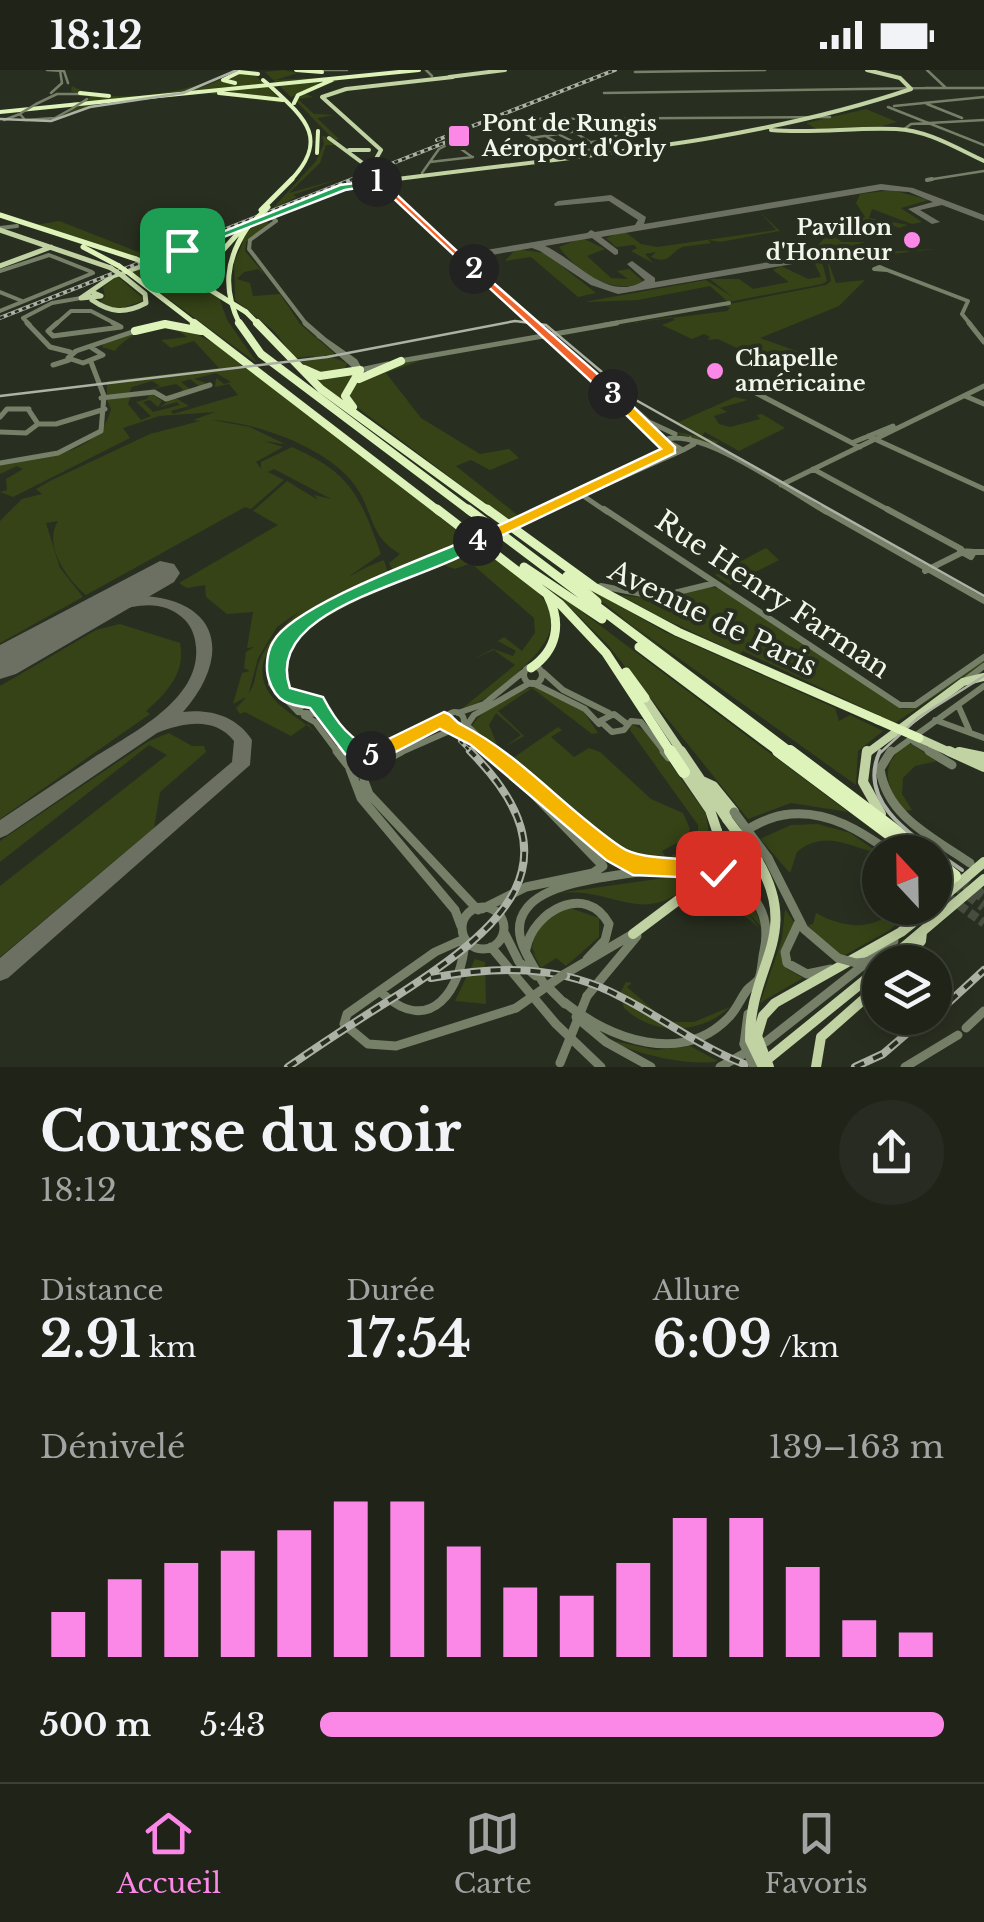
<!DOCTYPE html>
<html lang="fr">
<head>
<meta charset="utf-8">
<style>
	body { margin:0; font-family:"Libre Baskerville",serif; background:#272b21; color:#f1f3f6; height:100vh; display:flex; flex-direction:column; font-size:38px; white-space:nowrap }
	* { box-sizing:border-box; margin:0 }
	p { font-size:32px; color:#a1a4a2 }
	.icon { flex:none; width:55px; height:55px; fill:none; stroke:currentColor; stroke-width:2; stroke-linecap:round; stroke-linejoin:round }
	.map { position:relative; height:997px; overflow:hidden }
	.details { display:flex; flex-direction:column; background:#1f2318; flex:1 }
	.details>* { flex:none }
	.needle { width:65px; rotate:338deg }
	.controls { position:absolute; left:862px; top:765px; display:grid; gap:20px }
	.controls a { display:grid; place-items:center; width:90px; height:90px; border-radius:50%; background:#1f2318; box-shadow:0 5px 25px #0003,0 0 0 2px #3c4037; font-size:50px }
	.pin { position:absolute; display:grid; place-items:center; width:85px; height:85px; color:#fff; margin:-42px; border-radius:20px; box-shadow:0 5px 15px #0006 }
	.km { position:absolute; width:50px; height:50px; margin:-25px; border-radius:50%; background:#222; color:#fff; font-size:28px; line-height:50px; text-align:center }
	.round { display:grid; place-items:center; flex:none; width:105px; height:105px; border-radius:52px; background:#272b21 }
	.overview { display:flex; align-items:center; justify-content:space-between; height:170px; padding:0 40px }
	h1 { font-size:55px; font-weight:800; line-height:75px }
	.figures { display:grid; grid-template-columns:repeat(3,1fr); gap:15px; height:170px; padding:10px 40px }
	.figures div { display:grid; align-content:center }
	.figures b { font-size:50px; font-weight:800 }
	.figures small { font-size:28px; font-weight:400 }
	.figures p { font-size:28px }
	.chart { height:280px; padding:20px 40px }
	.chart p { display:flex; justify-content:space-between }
	.chart svg { width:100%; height:180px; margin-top:10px; stroke:#fb87e6; stroke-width:6 }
	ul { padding:0 40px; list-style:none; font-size:32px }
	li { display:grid; grid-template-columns:160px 120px 1fr; align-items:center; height:75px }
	li i { height:25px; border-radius:12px; background:#fb87e6 }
	.status { display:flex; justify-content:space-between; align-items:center; height:70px; padding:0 50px; background:#1f2318; direction:ltr }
	.status svg { height:28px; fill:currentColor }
	.tabs { display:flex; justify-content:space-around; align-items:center; height:140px; border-top:2px solid #3c4037; background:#1f2318; font-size:28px; color:#a1a4a2 }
	.tabs a { display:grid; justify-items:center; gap:5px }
	.tabs .selected { color:#fb87e6 }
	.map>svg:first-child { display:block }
</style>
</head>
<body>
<div class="status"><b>18:12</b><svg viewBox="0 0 49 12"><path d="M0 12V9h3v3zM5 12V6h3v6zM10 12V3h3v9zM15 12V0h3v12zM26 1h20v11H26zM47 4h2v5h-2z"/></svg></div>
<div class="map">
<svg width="984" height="997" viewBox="0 0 984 997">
	<rect width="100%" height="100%" fill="#292f20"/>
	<path fill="#354317" d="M240,0L253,3L284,33L206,23L100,34L65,44L90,27L71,21L72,16C105,35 177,24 213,10L200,18L222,9L227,13Z
		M283,0L298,3L275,10L424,2L341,9L306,24L313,27L298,29L314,44L334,45L317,48L339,69L331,73L342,75H326L320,93L289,123L339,109L293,125L297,127L273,138L316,91L324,74L322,66L332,68L296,31L303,23L291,27L265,2Z
		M866,39L897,52L875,58L901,56L822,62L806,53Z
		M892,120L929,130L901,138L922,152L912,154L872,139L869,148L908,155L899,158L877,149L871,152L895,164L882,166L868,151L856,154L872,165L855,160L864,166L847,161L852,168L840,162L845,169L833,163L853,159L843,152L865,147L856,133L860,124Z
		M760,142L780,161L720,172L708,170L711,173L682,177C670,183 669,195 651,187L656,182L645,184L653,193L631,181L637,178L634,175L616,177L606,168L624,161L641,174L657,177L776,160Z
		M268,148V154L246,172L245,181L265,205L258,199L244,202L237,209L250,213L253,226L280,224L300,254L334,283L332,287L347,293L345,299L356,301L345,332L317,313L298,291L314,290V286L295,288L274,261L235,230L234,193L244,170L236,182C244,161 255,152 268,148Z
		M59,151L141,183L167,175L162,173L182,166L142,190L36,155Z
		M829,162L842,172H865L820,185L827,211L822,214L728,232L710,216L638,230L584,232L706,210L734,228L710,209H739L753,219L789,212L773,200L781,196L808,209L821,207L812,187L818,183L809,179L816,178Z
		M582,168L605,179L587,186L611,208L628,209L617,201L629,199L644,212C612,226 578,203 559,177Z
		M875,178L879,182L936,179L828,191L836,213L865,210L839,236L760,268L799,282L775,296L718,269L707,270L710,267L704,264L692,269L662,255L675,250L671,247L631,253L727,241L730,238L724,235L826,215L831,211L827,188Z
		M516,179L545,183L596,223L578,227L531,187L505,191Z
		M146,194L219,227L227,250L257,293L130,201Z
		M117,206L145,230L115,241L100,232L105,227L103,217Z
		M159,255C196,260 214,271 243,295L222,300L246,297L468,469L400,501L392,499L389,493L400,484C370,466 375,448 358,420C334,380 257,352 212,350L250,357L285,374L264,371L283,377L256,392L261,399V392L292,377C351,403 360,426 381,484L277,557L258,588L248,626L233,634L242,603L250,601L244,598L246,582L254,577L247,578L253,542L227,544L206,527L205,515L187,518L179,513L278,455L253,441L287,411L318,430L314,425L331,429L274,399L268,402L284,410L251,439L245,437L86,525C66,508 43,475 58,451L46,453L60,498L83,527L0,573V451L22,429L42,424L36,419L50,411L150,364L200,351L193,350L215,342L159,346L123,358L130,368L13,427L0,422L7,420L6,409L23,399L17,396L0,404V394C41,387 100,386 111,339L107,330L131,326L128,334L141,350L151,346L136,332L147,329L150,323L162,331L158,337L150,330L143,332L153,342L180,335L177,332L160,337L174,327L189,336L171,341L173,344L238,325L229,314L215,317L216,308L224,314L231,312L216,303L194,309L206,313L200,317L190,309L181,312L190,319L179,323L183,319L176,314L152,319L160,316L152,311L132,317L129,323L107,325V311L219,298L194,271L171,278L161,270L187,267C166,248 127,263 115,281L102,277L104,273Z
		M430,287L386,303L421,348L480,384L509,379L519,388L490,400L471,390L456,396L520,447L510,452L350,332L348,323C367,298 401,293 430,287Z
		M735,327L748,330L720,338L727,342L714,346L719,354L730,357L760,349L757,345L762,344L785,358L739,381L705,362L702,366L719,372L712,375L671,361L697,366L650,339L679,352Z
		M478,475C530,516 589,540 520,600C502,617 487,631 463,638L515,595L494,580L473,589L493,579L513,586L516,581L498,571L504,567L522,581L535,563L534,548L471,493L455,499L443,495C395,517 244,562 294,624L285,618L281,588L293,565L313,549Z
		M766,478L779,490L730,515L715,505Z
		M384,490L388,504C354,521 231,567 270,624C283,643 307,651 322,669L308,654L291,666L245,642L240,644L236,638C264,611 249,606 266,578C286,545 349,502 384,490Z
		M577,512L665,562L835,638L839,651L850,645L883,661L858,681L856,715L614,542L778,669Z
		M549,517L848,742L791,733L748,749L607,574Z
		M710,517L719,518L902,639L915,638L984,590V593L895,653L743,581L740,584L776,601L607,522L657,545L620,525L663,530Z
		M120,554L180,573C186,602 167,623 146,641L150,644L0,749V616L96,560Z
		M535,617L584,642L598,663L592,664L532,618L498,641L524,666L506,676L521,665L496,643L489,655L498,677L477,665L472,656C482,639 516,620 535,617Z
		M631,654L648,662L706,744L711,778C694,785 672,796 652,794C606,789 546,719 510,690L558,657L562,660L551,667L574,687L589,678L600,682L651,729L683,743L690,759L688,767L662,781L666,788L698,773V755L630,660Z
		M169,663L192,676H204L206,682L160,722L154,758L0,887V816L167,685L149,675L0,792V771L149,671Z
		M910,673L937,691L915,696L903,708L902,724L912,740L904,741C884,715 879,691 910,673Z
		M818,754L850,763L879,783C851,778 826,758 797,782L790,803L760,769L791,755Z
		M700,803C646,864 618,816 558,823Z
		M714,807C738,817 755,831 761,856L749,844L759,858C727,829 718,832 684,836Z
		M570,838L599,848V867L566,896L556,888L541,898L532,881L536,885L532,878C535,857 550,844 570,838Z
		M894,838H913L890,860L843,886L830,879L808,855L813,854L816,843C841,857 874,863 894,838Z
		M785,839L794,852L782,889L787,899L803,908L760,933L782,869Z
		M475,889L485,892L486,934L455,931Z
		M632,913L627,917L667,952H694L730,937C701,964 655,967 624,938L620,923L626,912Z
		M609,970L656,980L690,976L718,991C689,997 636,984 609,970Z"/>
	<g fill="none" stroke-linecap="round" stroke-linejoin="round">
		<path fill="#6b7063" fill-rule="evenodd" d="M881,114L913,118L984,145V151L942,135L920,140L940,152L932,154L908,139L933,132L909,122L881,120L601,167L618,180V184L615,185L592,168L545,176C577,190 608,234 645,210L627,194L632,191L655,208V212L810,185L815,188L810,191L618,224L591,215L540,181L532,178L486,186L481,183L486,180L587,163L591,160L595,162L635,155L638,150L609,131L555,136L554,134L558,131L611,125L646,147L644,154Z
			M146,526C224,533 229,590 183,642C211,639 236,646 252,670L250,695L8,908L0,911V888L232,692L234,671C214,646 183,653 157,663L7,765L0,768V750C30,730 60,710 90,690C128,665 201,631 196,577C195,566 192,557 184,549C154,521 114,543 82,553L74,548L76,544L107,532Z"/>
		<path fill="#6b7063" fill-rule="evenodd" d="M160,491L174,494L180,503L174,512L16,604L0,609V575Z"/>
		<path stroke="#474d3f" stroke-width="9" stroke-dasharray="9 4" stroke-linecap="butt" d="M938,820L984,853"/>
		<path stroke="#474d3f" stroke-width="12" stroke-dasharray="12 6" stroke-linecap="butt" d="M958,808L984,827
			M952,812L984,836"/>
		<path stroke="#767f68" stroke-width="2.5" d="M47,0L64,1L68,13
			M320,0H347
			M426,0L432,6
			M927,0L946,18
			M635,2L765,0
			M925,18H984
			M51,23L62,13L60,0
			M604,23L926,18
			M36,34L57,24H85
			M927,34L962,48
			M894,36L984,27
			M888,37L984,75
			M532,49L830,47
			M4,50L20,44L25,50L55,48L73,38
			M566,57L603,80
			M515,58L563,85
			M903,60L911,54L984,50
			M560,65L592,81
			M547,67L578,83
			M531,68L598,58L635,75
			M592,72L607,70
			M457,76L472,87
			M532,79L547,87
			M430,92L473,87
			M422,103L439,79L467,65L452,71
			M927,110L984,101"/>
		<path stroke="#767f68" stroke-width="4" d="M927,110L932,109
			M378,112L424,153
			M269,144L276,151L250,170L249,179L307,255
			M422,151L540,255
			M0,158L17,156
			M879,197H880L887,200L874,199Z
			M887,200L968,231L962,244L971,255
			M0,201L49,185L92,202
			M0,222L22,231
			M506,230L534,255
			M0,241L93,203
			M30,255L23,248L52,233L81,228
			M55,255L71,241H91L118,255
			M603,255L729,233"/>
		<path stroke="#767f68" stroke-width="5" d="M27,253L50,277L70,282
			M57,253L48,261L53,266L121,257L113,253
			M305,253L359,300
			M532,253L571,288
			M537,253L649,352L675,364
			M969,253L984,272
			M319,266L355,291L360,300
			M92,278L103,285L83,293L68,288L76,281L135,261
			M400,291L617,253
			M53,295L69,290
			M360,300L388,294
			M756,323L860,377
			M965,326L984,334
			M101,328L154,322L166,329L210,315
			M28,339L38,354H56L105,339
			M0,347L7,339H29
			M0,362L26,363L38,354
			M868,366L984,419
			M690,369L694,374L683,380L664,370C700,356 791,422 826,442
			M854,372L893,356
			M0,393L58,383L101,361L104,326L91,292
			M813,399L892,442
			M781,415L984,316
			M587,420L671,378
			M582,425L607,442
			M544,442L681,381"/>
		<path stroke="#767f68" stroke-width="6" d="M604,439L900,635H915L984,587
			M822,439L984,531
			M887,439L961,479
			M523,451L550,439
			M960,481L974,482L971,487Z
			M974,482H984
			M925,501L961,483
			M601,516L658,527L715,513
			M276,591L280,618L304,631
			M524 605a9 9 0 1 1 18 0a9 9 0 1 1-18 0Z
			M543,602L563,620L609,643
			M964,611L984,596
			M533,613L585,639L599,654
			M305,631L319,634L315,644L298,642Z
			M958,635L969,660
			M320,639L360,684
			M446 651a9 9 0 1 1 18 0a9 9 0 1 1-18 0Z
			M298,642L271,614C271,607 269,597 271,590C288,538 410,499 457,480
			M458,643L484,634L522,603
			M304,646L315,652L339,684
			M935,650L984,668
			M627,654L614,644L600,651L612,662L624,660L631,651L641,652L666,684
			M456,659L472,668
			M914,672L934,684
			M373,684L391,679L445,648
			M397,684L454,659
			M495,684L467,655L474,645L530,613
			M890,684L984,616"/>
		<path stroke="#767f68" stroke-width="9" d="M337,681L348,695
			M358,681L361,685
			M664,681L669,687
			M891,681L880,699C887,747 934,768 970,793
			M929,681L952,695
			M495,682L605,778L651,800
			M350 694a10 10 0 1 1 20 0a10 10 0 1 1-20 0Z
			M365,686L382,681
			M371,697L401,681
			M350,699L361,728L455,840L461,856
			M369,699L364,711L369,724L478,840
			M768,788L804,859L838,888
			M462 858a21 21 0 1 1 42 0a21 21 0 1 1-42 0Z
			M482,839L526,817L593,803L603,796L492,681
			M799,852L785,882L787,893L807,904L831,899
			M505,864L519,892L536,906
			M464,869L435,882L347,944L344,954L368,974L396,976L516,938
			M491,877L556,954L601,997
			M526,879C533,841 586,812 609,854L605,870L587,889
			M563,905L633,864
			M544,914C531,891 507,863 527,838C551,806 641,805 680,795C720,785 750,747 791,744C829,741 861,761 890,782
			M545,914L565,934
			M383,924C431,967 462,919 465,870
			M587,926L637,866
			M564,932C609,969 683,997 730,946C737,938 741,928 747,920C750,916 755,914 758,910C762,905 762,888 764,881C776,825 729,802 681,797
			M576,947L606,972L651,997
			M966,958L984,941
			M744,974L748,944
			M720,997L767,971L894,871
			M905,997L958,965"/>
		<path stroke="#c1d2a3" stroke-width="4" d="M449,7L505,0
			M771,60C813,64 854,57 896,59C927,60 956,78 984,91
			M329,68L368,97
			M349,80H369
			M377,87L381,80L322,27L346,19L453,7
			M377,112C555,87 740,77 911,19L900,8L867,0"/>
		<path stroke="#c1d2a3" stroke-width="5" d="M269,144L346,116L395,109
			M0,160L111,198
			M179,181L258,148
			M0,196L51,177
			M94,223L101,226L81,228L113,206L184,182
			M92,230C111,243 125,244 146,233L145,224L124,207"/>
		<path stroke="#c1d2a3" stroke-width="8" d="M645,628L683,684
			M919,668L954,684
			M959,682L968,684
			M866,684L963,612L984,607"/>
		<path stroke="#c1d2a3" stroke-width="10" d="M681,681L727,749
			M867,681L863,712L881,744
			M949,681L984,697
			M959,682L984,687
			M684,702L710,740L717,761
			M702,711L713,716L734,742
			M935,834L984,792
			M633,864L701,813
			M886,892L984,809
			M902,892L921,871L922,862
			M757,966L763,946L775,933L901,862L931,838
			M750,970C749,895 802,867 758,791
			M764,992L880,898
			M816,997L821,967L880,915"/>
		<path stroke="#def3ba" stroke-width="4" d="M296,0L322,2
			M235,13L223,10L239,2L258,4
			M269,15C305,48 331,69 289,112
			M80,23L109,26
			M219,23L283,30
			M294,33L298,25L332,10
			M0,42L419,0
			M317,83L318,61"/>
		<path stroke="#def3ba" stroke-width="5" d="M261,140L292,109
			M0,145L136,189
			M83,177L119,196
			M187,185L215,189L241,160
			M177,189L213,194L222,201
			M155,196L204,216
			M132,205L197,255
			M246,242L259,255
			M159,255H172
			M240,255C223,220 225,191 247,158"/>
		<path stroke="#def3ba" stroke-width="8" d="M194,253L440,442
			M239,253L261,284L471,442
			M257,253L321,319L490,442
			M135,261L165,254L201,261
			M304,299L320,306L360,300
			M359,309L401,291
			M353,337L345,326L360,300"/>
		<path stroke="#def3ba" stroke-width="9" d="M437,439L560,534L606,583L672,684
			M468,439L793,684
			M487,439L594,517L678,562L878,650
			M524,497L602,549
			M567,506L597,532
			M639,577L782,684
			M531,598C557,580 562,554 548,526
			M626,602L645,628"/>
		<path stroke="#def3ba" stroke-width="12" d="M670,681L684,702
			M778,681L913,782
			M790,681L924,782
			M935,790L955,806
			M935,799L950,810"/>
		<path stroke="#adb2a6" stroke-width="2.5" d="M0,49L51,51L90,37L183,23L237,0
			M0,326L327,287L515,251L546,255L634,329L984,526
			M879,684L919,647L984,606"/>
		<path stroke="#adb2a6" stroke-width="4" d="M880,681C854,737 923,772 962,800"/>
		<g stroke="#adb2a6" stroke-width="4">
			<path id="rail-far1" d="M437,70L615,0
				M0,248L449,71
				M460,671L473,684"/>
		</g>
		<g stroke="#adb2a6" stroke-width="8">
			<path id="rail" d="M431,908C497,896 560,894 621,927C666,950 704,980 752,997
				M935,945L984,900
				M288,997C324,972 361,948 398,925C502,858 582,793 470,681
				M855,997L883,984L925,948"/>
		</g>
		<use href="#rail-far1" stroke="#292f20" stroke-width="2.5" stroke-dasharray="4" stroke-linecap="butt"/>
		<use href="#rail" stroke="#292f20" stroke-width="4" stroke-dasharray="10" stroke-linecap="butt"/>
		<path stroke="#767f68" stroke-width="2.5" d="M73,38L87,29
			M21,43L36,34"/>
		<path stroke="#767f68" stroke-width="6" d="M457,480L523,451"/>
		<path stroke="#767f68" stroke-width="9" d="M734,742L768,788
			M838,888L856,893L877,891
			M516,938L563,905
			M744,974L754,997
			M560,993L587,926"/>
		<path stroke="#c1d2a3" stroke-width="4" d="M368,97L373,102"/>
		<path stroke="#c1d2a3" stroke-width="5" d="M111,198L124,207"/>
		<path stroke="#c1d2a3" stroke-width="10" d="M727,749L758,791
			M701,813L714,794L717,761
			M757,966L769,997
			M750,970L763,997"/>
		<path stroke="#def3ba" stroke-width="4" d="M263,10L269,15"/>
		<path stroke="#def3ba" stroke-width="5" d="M247,158L268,137
			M136,189L155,196
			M119,196L132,205
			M204,216L246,242"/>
		<path stroke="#def3ba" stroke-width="9" d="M878,650L919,668"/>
	</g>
	<path fill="#22a559" stroke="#fff" stroke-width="2.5" d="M377,110L381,114L345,120L185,182L177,180L340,115Z"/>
	<path fill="#f0652b" stroke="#fff" stroke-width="2.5" d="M374,110H381L478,201H471Z"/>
	<path fill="#f0652b" stroke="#fff" stroke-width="2.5" d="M474,196L617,321V327H608L471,201Z"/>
	<path fill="#f5b400" stroke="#fff" stroke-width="2.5" d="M608,321H617L675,377V383L484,474H472V468L661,379L608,327Z"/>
	<path fill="#22a559" stroke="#fff" stroke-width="2.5" d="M472,468L486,471C438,511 261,534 290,618L323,627C336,652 351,672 378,681V691L345,684L310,638C288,635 276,632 269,610C265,599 267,582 273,572C293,535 430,486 472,468Z"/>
	<path fill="#f5b400" stroke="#fff" stroke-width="2.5" d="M444,642C454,645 453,651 462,655C522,686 565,739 621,777C648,796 716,781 729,803L726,809L633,805L606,790L471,675L440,659L378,691H364V681Z"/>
	<g fill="#fb87e6" stroke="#292f20" stroke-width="4">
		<rect x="447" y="54" width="24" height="24" rx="5"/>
		<circle cx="912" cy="170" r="10"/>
		<circle cx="715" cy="301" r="10"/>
	</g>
	<g text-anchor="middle" stroke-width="8" stroke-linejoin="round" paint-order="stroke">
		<g font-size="22" font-weight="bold" fill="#f2f6ec" stroke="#292f20" text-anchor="start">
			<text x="482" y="61">Pont de Rungis<tspan x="482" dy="25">Aéroport d'Orly</tspan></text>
			<text x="892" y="165" text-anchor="end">Pavillon<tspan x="892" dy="25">d'Honneur</tspan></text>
			<text x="735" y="296">Chapelle<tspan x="735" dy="25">américaine</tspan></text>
		</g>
		<g font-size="28" fill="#f2f6ec" stroke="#292f20">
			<text transform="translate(773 524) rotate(34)" y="10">Rue Henry Farman</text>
			<text transform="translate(713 548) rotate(26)" y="10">Avenue de Paris</text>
		</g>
	</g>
</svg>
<div class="controls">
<a><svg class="needle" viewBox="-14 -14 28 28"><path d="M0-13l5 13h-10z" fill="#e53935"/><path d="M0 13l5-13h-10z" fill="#a1a4a2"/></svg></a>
<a><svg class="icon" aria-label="layers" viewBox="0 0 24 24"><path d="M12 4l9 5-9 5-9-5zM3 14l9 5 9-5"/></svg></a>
</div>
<div class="pin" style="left:182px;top:180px;background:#1e9e55"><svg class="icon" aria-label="arrive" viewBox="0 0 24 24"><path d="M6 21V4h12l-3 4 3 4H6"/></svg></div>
<div class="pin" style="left:718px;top:803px;background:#d93025"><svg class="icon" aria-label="check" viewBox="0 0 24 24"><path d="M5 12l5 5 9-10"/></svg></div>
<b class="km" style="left:377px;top:112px">1</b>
<b class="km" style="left:474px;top:199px">2</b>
<b class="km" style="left:613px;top:324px">3</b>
<b class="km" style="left:478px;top:471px">4</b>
<b class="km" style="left:371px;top:686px">5</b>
</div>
<section class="details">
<div class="overview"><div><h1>Course du soir</h1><p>18:12</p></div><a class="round"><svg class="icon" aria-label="share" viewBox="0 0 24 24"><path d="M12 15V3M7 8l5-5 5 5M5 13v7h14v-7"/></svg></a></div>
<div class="figures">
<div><p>Distance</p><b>2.91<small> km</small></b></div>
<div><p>Durée</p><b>17:54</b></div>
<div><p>Allure</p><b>6:09<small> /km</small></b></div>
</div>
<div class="chart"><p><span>Dénivelé</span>139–163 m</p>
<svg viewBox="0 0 160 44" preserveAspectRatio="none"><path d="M5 44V33M15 44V25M25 44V21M35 44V18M45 44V13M55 44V6M65 44V6M75 44V17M85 44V27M95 44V29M105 44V21M115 44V10M125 44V10M135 44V22M145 44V35M155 44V38"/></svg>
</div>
<ul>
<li><b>500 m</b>5:43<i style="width:100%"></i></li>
</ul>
</section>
<nav class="tabs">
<a class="selected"><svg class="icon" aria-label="home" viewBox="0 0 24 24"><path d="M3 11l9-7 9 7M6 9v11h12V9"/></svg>Accueil</a>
<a><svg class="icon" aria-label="map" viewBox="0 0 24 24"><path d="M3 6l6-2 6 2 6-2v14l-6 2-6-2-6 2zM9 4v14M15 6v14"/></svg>Carte</a>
<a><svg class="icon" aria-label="saved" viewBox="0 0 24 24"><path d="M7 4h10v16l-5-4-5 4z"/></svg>Favoris</a>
</nav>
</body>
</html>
